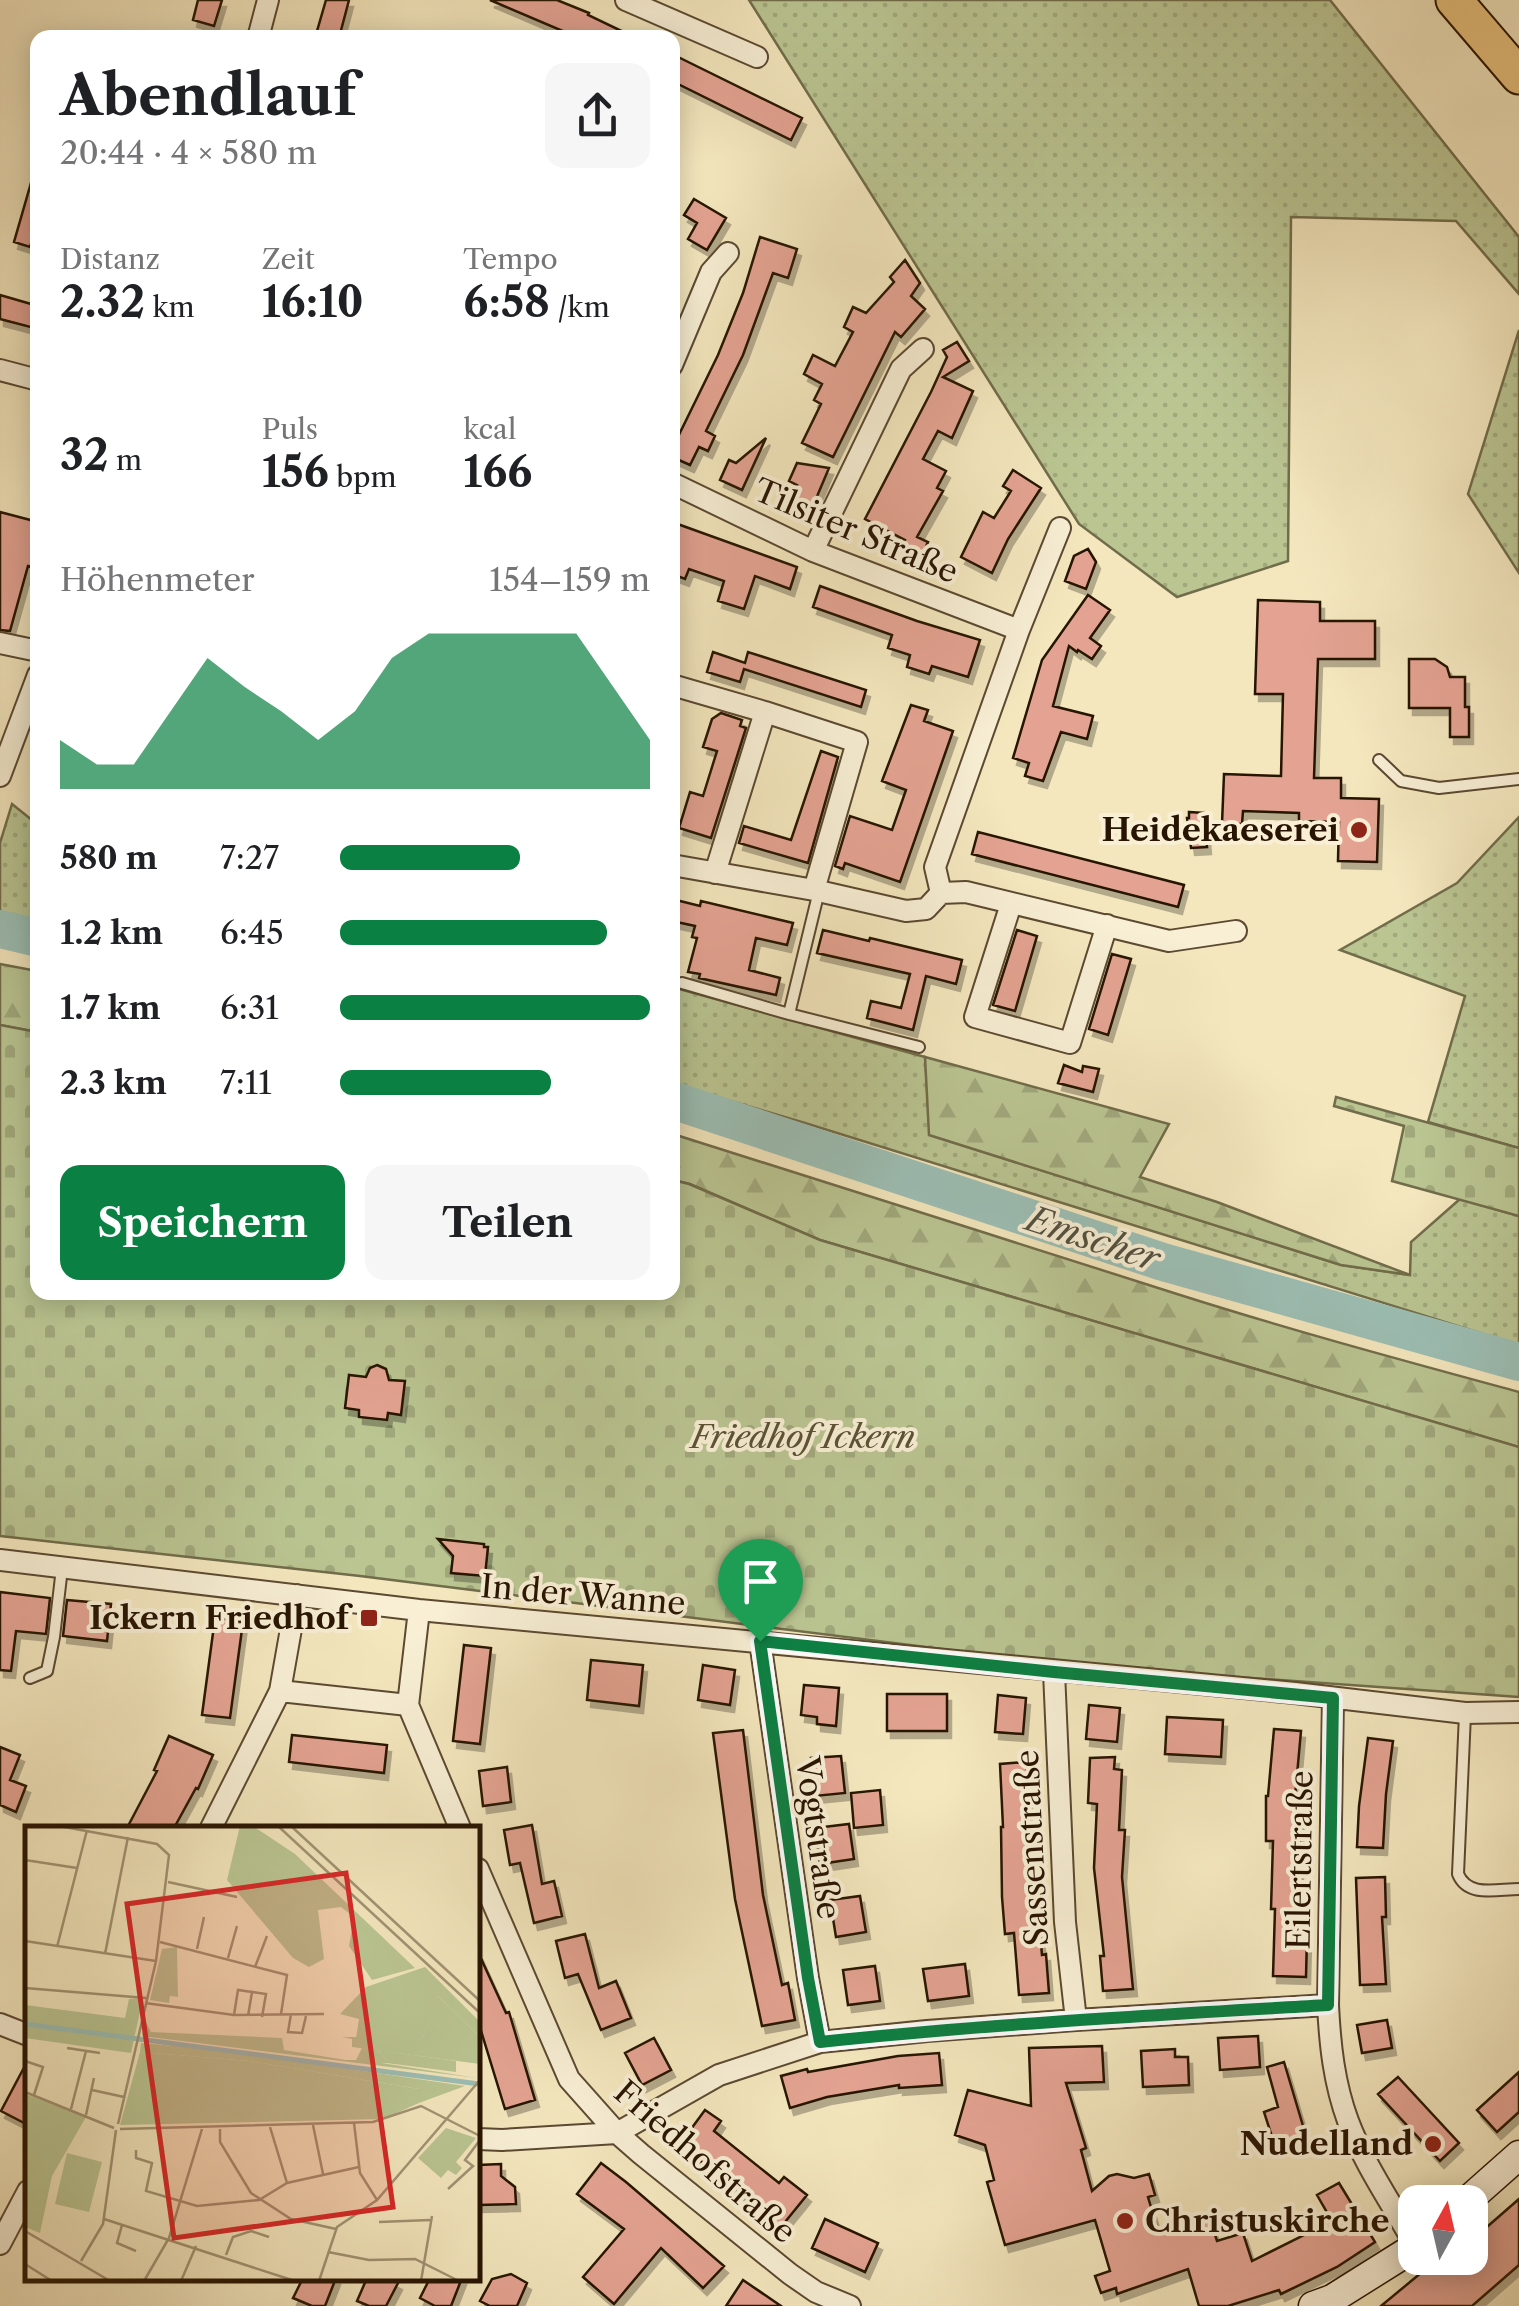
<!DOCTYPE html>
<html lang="de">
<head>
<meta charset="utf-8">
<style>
	body { margin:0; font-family:"Libre Caslon Text",serif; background:#f6f6f6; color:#202124; height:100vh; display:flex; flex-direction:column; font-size:38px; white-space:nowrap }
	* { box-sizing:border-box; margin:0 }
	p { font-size:32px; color:#757577 }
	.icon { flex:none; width:55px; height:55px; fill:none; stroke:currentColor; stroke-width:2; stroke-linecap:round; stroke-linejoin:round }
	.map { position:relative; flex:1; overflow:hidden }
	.drawer { position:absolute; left:30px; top:30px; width:650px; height:1270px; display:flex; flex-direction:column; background:#fff; border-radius:20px; box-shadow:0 5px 25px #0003 }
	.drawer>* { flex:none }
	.needle { width:65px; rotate:8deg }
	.controls { position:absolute; left:1398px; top:2185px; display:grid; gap:20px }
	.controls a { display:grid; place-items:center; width:90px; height:90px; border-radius:20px; background:#fff; box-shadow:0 5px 25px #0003; font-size:50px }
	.pin { position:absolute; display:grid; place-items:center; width:85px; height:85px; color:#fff; margin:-102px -42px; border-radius:50% 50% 50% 0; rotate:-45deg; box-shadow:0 0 10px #0007 }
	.pin .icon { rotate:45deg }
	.round { display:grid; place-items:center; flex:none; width:105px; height:105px; border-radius:20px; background:#f6f6f6 }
	.headline { display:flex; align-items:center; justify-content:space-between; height:170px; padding:0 30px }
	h1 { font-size:55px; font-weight:700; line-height:75px }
	.figures { display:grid; grid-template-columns:repeat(3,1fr); gap:15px; height:170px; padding:10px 30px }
	.figures div { display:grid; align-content:center }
	.figures b { font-size:42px; font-weight:700 }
	.figures small { font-size:28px; font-weight:400 }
	.figures p { font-size:28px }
	.chart { height:280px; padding:20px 30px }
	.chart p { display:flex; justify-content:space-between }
	.chart svg { width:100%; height:180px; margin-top:10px; fill:#0b8043; opacity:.7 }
	.action { display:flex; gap:20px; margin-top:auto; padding:20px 30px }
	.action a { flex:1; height:115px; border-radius:20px; background:#0b8043; color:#fff; font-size:40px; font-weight:700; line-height:115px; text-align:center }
	.action a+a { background:#f6f6f6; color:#202124 }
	ul { padding:0 30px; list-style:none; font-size:32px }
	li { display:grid; grid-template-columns:160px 120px 1fr; align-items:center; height:75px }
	li i { height:25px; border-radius:12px; background:#0b8043 }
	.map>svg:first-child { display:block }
</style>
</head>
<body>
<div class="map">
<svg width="1519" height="2306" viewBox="0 0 1519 2306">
	<defs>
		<pattern id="grass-dots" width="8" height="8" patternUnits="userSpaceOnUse" patternTransform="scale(2.5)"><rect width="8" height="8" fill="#bac592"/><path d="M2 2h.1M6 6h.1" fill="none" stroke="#a0a87c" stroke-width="1.8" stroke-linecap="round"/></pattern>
		<pattern id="forest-firs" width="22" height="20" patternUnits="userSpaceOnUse" patternTransform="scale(2.5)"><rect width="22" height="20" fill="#bac592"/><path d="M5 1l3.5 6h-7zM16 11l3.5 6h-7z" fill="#a0a87c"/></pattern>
		<pattern id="cemetery-stones" width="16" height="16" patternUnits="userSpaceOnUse" patternTransform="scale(2.5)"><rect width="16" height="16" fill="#bac592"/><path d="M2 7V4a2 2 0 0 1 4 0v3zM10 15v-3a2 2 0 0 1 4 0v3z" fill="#a0a87c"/></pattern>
		<filter id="shadow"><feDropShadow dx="4" dy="7" stdDeviation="0" flood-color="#0004"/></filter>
	</defs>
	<rect width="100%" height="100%" fill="#f4e7be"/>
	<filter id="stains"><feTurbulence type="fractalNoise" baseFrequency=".002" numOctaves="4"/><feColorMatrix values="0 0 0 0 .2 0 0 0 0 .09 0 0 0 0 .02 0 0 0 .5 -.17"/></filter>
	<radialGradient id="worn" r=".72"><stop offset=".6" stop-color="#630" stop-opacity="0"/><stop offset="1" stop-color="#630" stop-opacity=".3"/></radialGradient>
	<path fill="url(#grass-dots)" stroke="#716c4a" stroke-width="2.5" d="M749,0H1330L1519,237V294L1456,221L1291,217L1288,561L1177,597L1079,524Z
		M1519,330V573L1468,494Z
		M12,804L37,824V923L0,914V843Z
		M1519,817V1148L1428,1122L1465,996L1340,950L1457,883Z
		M672,987L925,1057L930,1135L1341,1265L1410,1275L1411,1242L1460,1199L1519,1216V1345L805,1123L673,1084Z"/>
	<path fill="url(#forest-firs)" stroke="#716c4a" stroke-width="2.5" d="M0,964L37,971V1032L0,1025Z
		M925,1057L1169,1124L1140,1177L1217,1202L1410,1275L1341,1265L929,1135Z
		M673,1134C841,1186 1009,1241 1177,1294C1290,1330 1405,1361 1519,1392V1447L820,1240L690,1184L673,1180Z"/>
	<path fill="url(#cemetery-stones)" stroke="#716c4a" stroke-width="2.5" d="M0,1025L37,1032L38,1292H672L673,1180L689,1184L820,1240L1519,1447V1697L1069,1665L360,1576L0,1536Z
		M1336,1097L1519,1148V1216L1392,1181L1404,1126L1334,1106Z"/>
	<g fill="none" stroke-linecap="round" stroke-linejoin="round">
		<path stroke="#9cbfb5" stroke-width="38" d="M0,929L38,938
			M672,1100L1163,1262L1519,1362"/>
	</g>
	<path fill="#e4a392" stroke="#281402" stroke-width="2.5" filter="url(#shadow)" d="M198,0H222L214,26L193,20Z
		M326,0H349L339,38H315Z
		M490,0H557L589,13L588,15L636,38H579Z
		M672,54L802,118L791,140L672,81Z
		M33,176L38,177V222L30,247L14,242Z
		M694,199L726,218L707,250L688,239L697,223L684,215Z
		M760,237L797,249L788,278L773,273L743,355L706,431L715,436L708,451L699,447L690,465L672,457V449L718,355L743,293Z
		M905,260L920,283L911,296L925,309L901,337L895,332L833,457L802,443L821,404L814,400L822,384L804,374L813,355L835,366L853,332L844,327L853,307L866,313L894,282L890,277Z
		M0,295L38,306V329L0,319Z
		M957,342L969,361L943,377L973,391L952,438L938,431L923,459L946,471L937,488L943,491L917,537L928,542L921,557L901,548L905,540L865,519L931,392L947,357L943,350Z
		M766,438L742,490L720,480L729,460L736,463Z
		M797,463L829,468L810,513L789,503L797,485L789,481Z
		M1013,470L1041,488L1008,539L992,573L961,557L983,512L994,518L1011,491L1003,486Z
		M0,512L38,522V546L32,567L28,566L10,631L0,630Z
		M672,522L797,567L790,589L755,576L744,609L718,601L724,581L689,569L685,579L672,574Z
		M1088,549L1096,562L1086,589L1065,581L1074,556Z
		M820,586L917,621L980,640L968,677L932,666L929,674L907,667L910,655L888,648L892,635L813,607Z
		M1088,595L1110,610L1090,638L1101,646L1092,659L1078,650L1077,652L1069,646L1053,706L1093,716L1087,739L1061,732L1043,781L1025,776L1029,763L1013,758L1042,660Z
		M1258,600L1320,602V621H1375V659H1318L1314,778H1341V798L1379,799L1377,862L1338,861L1339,822L1299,821V813L1243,811L1242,824H1222L1224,774L1281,776L1283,694H1255Z
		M713,652L745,663L748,652L866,690L861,707L744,669L740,682L707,672Z
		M1409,659H1435L1447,667L1450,677H1465V707H1469V737H1450V708H1409Z
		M911,705L928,710L924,721L953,731L900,882L845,863L843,869L835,866L850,816L892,830L906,790L882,781Z
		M721,713L742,720L740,726L746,728L711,838L679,828L690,792L703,796L717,751L703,747L712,719Z
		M821,751L838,757L808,863L739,843L744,826L791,840Z
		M1189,812L1204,813L1207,847L1191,848L1187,818H1189Z
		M978,832L1184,885L1178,907L972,854Z
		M672,899L700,906L701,901L793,923L787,945L756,938L749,970L780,978L776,995L699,978L700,974L688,972L697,938L692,937L695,926L672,921Z
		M823,930L869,941L870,938L962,960L956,984L926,976L913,1030L867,1018L871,1001L901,1008L910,974L817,953Z
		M1017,930L1037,936L1015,1011L993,1005Z
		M1112,954L1131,959L1108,1035L1089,1029Z
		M1064,1065L1082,1072L1083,1066L1099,1069L1093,1092L1058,1083Z
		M377,1365L386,1369L389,1380L405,1381L401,1415L388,1413L387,1420L359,1417V1410L345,1408L349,1375L366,1377L370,1368Z
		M438,1539L484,1544V1547H488L485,1576L451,1573L453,1556Z
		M0,1592L50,1598L46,1634L16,1631L11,1671L0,1670Z
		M67,1600L111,1604L107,1641L63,1636Z
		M215,1618L243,1622L230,1718L202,1715Z
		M464,1645L491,1648L480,1744L453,1741Z
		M591,1660L643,1665L639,1706L587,1700Z
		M703,1665L735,1670L730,1705L698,1700Z
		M804,1685L839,1688L836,1726L817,1724V1717L801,1715Z
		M887,1694H947V1731H887Z
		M998,1695L1026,1698L1023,1734L995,1732Z
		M1089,1705L1120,1708L1117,1742L1086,1739Z
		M1167,1717L1223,1720L1221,1757L1165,1754Z
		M1274,1729L1301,1731L1295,1797H1300L1298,1935L1307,1936L1306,1977L1273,1976L1275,1909H1271L1273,1841H1266V1796H1268Z
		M743,1730L763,1895L782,1985L788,1983L795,2020L762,2026L735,1899L713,1733Z
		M292,1735L387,1745L384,1773L289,1762Z
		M169,1736L213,1755L198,1789L196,1788L174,1828H127L157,1771L154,1770Z
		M1368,1738L1393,1741L1386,1794L1383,1848L1357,1847L1359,1806Z
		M0,1747L20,1755L10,1780L26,1786L16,1812L0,1805Z
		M841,1756L845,1793L815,1796L811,1758Z
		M1115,1757L1114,1769L1122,1770L1119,1830H1125L1122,1877L1133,1989L1103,1991L1100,1956H1104L1094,1868L1097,1804L1088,1803L1090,1758Z
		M1026,1762L1031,1890L1036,1889L1042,1955L1046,1954L1049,1993L1019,1995L1014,1933L1005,1934L1002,1897L1001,1827H1003L1000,1764Z
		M507,1767L511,1802L483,1806L479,1771Z
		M880,1790L883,1825L854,1828L851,1793Z
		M849,1824L854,1859L820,1864L815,1828Z
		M532,1825L542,1884L554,1881L562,1916L534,1923L520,1863L510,1865L504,1830Z
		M1385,1877L1386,1917H1382L1386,1984L1360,1985L1356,1878Z
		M860,1896L866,1932L836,1937L830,1900Z
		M585,1934L599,1988L616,1981L631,2018L601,2030L578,1974L565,1978L556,1941Z
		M478,1952L506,2013L509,2012L535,2100L505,2109L478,2021Z
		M965,1964L969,1996L928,2001L923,1969Z
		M875,1966L880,2001L848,2005L843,1970Z
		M1387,2020L1392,2048L1362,2053L1357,2025Z
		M1258,2036L1260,2067L1220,2070L1218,2038Z
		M654,2038L671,2070L642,2085L625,2053Z
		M1102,2046L1104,2082L1066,2083L1086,2148L1081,2150L1092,2191L1109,2176L1117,2174L1134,2178L1149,2174L1155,2195L1148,2197L1159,2234L1210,2219L1217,2241L1243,2233L1252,2261L1332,2221L1317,2195L1339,2183L1375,2242L1337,2267L1281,2294L1279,2290L1228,2306H1199L1188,2269L1117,2294L1116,2288L1101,2293L1095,2276L1110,2271L1095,2220L1005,2245L987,2182L994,2180L985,2145L955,2135L968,2090L1031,2106L1029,2048Z
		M1175,2049V2057H1188L1189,2085L1143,2087L1141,2051Z
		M939,2053L942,2085L899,2088V2085L827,2097L790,2108L781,2076L807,2069L808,2072L898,2056Z
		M28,2060V2125L1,2111Z
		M1284,2062L1306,2136L1275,2146L1264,2112L1278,2107L1267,2067Z
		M1519,2072V2112L1497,2132L1477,2110Z
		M1398,2077L1459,2143L1440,2161L1378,2094Z
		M705,2110L721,2121L714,2131L779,2183L784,2177L807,2195L781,2227L680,2144Z
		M601,2163L626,2182L724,2266L703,2288L661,2248L614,2304L583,2277L624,2229L577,2194Z
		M501,2164V2176L515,2187L516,2204L478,2205V2165Z
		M1519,2199V2265L1472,2306H1381L1439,2258H1470V2223L1480,2233Z
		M825,2219L878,2243L865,2272L812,2248Z
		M511,2274L527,2283L517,2306H490L480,2301L492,2279Z
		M303,2278H336L325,2306H312L293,2298Z
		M367,2278H388L398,2283L386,2306H369L357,2301Z
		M430,2278H462L451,2306H435L420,2298Z
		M743,2280L781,2306H726Z"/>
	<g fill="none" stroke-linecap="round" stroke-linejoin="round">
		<g stroke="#5b4931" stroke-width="14">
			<path id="lane" d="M1379,760L1401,781L1439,788L1519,779
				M819,891L789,1014L919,1047
				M682,983L789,1014
				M30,1678L47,1671L54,1637L62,1568
				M1465,1714L1458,1874C1468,1898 1497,1889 1519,1889"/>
		</g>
		<g stroke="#5b4931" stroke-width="24">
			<path id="street" d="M626,0L757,57
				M258,38L268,0
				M672,365L711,272L728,253
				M0,370L38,380
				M672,483L813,551L1019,630L935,867L941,893
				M813,551L901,369L923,349
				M1019,630L1060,528
				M0,643L38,651
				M672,685L765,712
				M0,776L38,675
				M672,865L814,890L906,911L926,909L941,893L966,892L1169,941L1236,931
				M715,873L765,712L857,742L814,890
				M1011,904L975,1017L1070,1043L1107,925
				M0,1560L419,1610L1295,1693L1465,1713L1519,1712
				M419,1610L408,1705L460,1828
				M760,1641L808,1978L820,2042
				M1054,1672L1065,1922L1076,2020
				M280,1691L408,1705
				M1333,1698L1328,2005C1330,2045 1334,2083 1348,2121C1364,2164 1392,2204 1415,2245
				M211,1828L280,1691L297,1595
				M478,1869L569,2079L617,2133L641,2154L790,2274L816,2292L850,2306
				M0,2024L28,2035
				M478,2139L502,2140L617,2133L719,2075L820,2042L927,2031L1076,2020L1328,2005
				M0,2244L28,2191"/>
		</g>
		<g stroke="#281402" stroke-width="31">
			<path id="secondary" d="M1466,2202L1519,2155
				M1313,2306L1332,2299L1415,2247"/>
		</g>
		<g stroke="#281402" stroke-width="39">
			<path id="highway" d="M1454,0L1519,76"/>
		</g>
		<use href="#lane" stroke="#f8efd5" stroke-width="10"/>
		<use href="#street" stroke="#f8efd5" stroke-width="20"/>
		<use href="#secondary" stroke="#f8efd5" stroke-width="28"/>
		<use href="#highway" stroke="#eac47f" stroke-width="35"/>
	</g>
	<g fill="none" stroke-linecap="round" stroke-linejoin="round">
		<g stroke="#fff" stroke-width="20">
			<path id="route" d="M760,1641L1054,1672L1333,1698L1328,2005C1158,2015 989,2024 820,2042L808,1978Z"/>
		</g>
		<use href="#route" stroke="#0b8043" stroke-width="12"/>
	</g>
	<g fill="#8f2418" stroke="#f8efd5" stroke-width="4">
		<circle cx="1359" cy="830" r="10"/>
		<rect x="359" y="1608" width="20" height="20" rx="5"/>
		<circle cx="1433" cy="2144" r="10"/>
		<circle cx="1125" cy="2221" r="10"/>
	</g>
	<g text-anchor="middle" stroke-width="8" stroke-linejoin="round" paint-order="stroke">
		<g font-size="32" fill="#281402" stroke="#f8efd5">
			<text transform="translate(856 531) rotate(23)" y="11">Tilsiter Straße</text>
			<text transform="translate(583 1595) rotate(5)" y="11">In der Wanne</text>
			<text transform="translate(818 1838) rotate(82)" y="11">Vogtstraße</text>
			<text transform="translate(1032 1848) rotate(-93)" y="11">Sassenstraße</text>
			<text transform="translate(1300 1860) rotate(-89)" y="11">Eilertstraße</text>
			<text transform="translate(705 2162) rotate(41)" y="11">Friedhofstraße</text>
		</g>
		<g font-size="32" font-weight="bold" fill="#281402" stroke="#f8efd5" text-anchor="end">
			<text x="1339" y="841">Heidekaeserei</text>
			<text x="349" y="1629">Ickern Friedhof</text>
			<text x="1413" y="2155">Nudelland</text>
			<text x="1145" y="2232" text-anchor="start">Christuskirche</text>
		</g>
		<g font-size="32" font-style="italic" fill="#5b5234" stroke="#f8efd5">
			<text x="803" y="1448">Friedhof Ickern</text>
		</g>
		<g font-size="35" font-style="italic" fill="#515041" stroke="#f8efd5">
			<text transform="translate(1093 1239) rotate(18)" y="12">Emscher</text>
		</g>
	</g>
	<g transform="translate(25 1826)">
		<rect width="455" height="455" fill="#f4e7be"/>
		<path d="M215,0H228L270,28L390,142L347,154L324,120L329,91L316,81L293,84L299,133L284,141L268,132L202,54ZM400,141L455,196V211L413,170L398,211L331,212L334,193L315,188L341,161ZM118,172L106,227L0,212V179L100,192L104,173ZM120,194L126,206L257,212L259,224L321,234H331L337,222L352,224L363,236L357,237L452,252L117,210ZM421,302L451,312L431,336L437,342L431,349L423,344L416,352L393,332Z" fill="#bac592"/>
		<path d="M116,217L194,224L440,260L394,277V263L225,235L115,226ZM352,224L431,235V246L454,249L346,235H362Z" fill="#bac592"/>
		<path d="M412,169L455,211V238L327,221V213L317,211H398ZM115,226L225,235L394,263V277L358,293L95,299Z" fill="#bac592"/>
		<path d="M152,121L153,171L145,170L144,177L125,174L137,123ZM0,268L61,291L27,350L15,407L0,401Z" fill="#bac592"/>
		<path d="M42,327L77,336L64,386L30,378Z" fill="#bac592"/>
		<path fill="none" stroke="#9cbfb5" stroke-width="5" d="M0,198L454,258"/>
		<path fill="none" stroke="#a29373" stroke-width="2.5" d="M34,0L132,18L144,29L131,135L93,298M253,0L455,187M266,0L455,175M0,34L52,42M143,56L212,71M0,115L131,135M135,116L262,149L256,188M32,121L62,4M172,123L179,91M80,128L103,11M203,132L212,100M230,141L242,110M0,162L121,172M120,177L209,189L299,188M266,188L263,206L277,207L281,190M209,189L213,164L227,166M223,190L227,166L241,168L237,191M42,222L75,227M0,235L18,241L9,269M67,264L99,271M0,266L89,302M46,283L61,225M61,289L69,252M329,297L335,347L352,374M288,299L298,348M245,301L262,357M95,303L348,296L396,280L455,310M195,303V316L226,367L266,393L311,403M111,324V332L127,337L121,365L172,380L234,374L262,357L334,341M423,363L448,340L440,334L455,314M79,393L270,455M354,396L405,394M97,399L92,417L111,425M0,405L85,455M303,426L344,434L390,433L434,455M201,429L208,411L226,405L244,411M56,435L78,398L91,304M0,438L27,455M119,455L144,412L177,303M156,455L171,420M294,455L312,401L352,374L455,254M396,455L407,390"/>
		<path fill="#d62828" fill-opacity="0.15" stroke="#d62828" stroke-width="5" d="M321,47L368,381L149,412L102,78Z"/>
		<rect width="455" height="455" fill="none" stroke="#281402" stroke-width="5"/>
	</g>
	<rect width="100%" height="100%" filter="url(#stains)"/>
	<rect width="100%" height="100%" fill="url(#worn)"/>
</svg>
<div class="controls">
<a><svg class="needle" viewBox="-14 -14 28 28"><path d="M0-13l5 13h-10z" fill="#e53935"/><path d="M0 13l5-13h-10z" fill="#757577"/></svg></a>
</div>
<div class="pin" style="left:760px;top:1641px;background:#1e9e55"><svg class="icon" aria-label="arrive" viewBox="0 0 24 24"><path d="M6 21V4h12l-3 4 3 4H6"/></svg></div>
<section class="drawer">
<div class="headline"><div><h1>Abendlauf</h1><p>20:44 · 4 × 580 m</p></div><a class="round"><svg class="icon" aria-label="share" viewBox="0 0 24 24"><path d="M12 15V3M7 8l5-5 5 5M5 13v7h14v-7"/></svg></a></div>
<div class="figures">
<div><p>Distanz</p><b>2.32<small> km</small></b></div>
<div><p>Zeit</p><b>16:10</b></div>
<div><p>Tempo</p><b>6:58<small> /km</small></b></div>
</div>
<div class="figures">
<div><b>32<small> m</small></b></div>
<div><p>Puls</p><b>156<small> bpm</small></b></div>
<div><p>kcal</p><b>166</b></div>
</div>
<div class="chart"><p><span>Höhenmeter</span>154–159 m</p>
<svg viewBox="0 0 160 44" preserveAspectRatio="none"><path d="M0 44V32L10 38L20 38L30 25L40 12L50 19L60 25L70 32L80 25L90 12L100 6L110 6L120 6L130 6L140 6L150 19L160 32V44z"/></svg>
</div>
<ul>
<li><b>580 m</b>7:27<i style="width:58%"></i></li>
<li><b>1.2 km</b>6:45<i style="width:86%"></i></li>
<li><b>1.7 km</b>6:31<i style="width:100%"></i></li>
<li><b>2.3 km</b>7:11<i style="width:68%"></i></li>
</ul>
<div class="action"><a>Speichern</a><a>Teilen</a></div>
</section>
</div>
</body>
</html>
